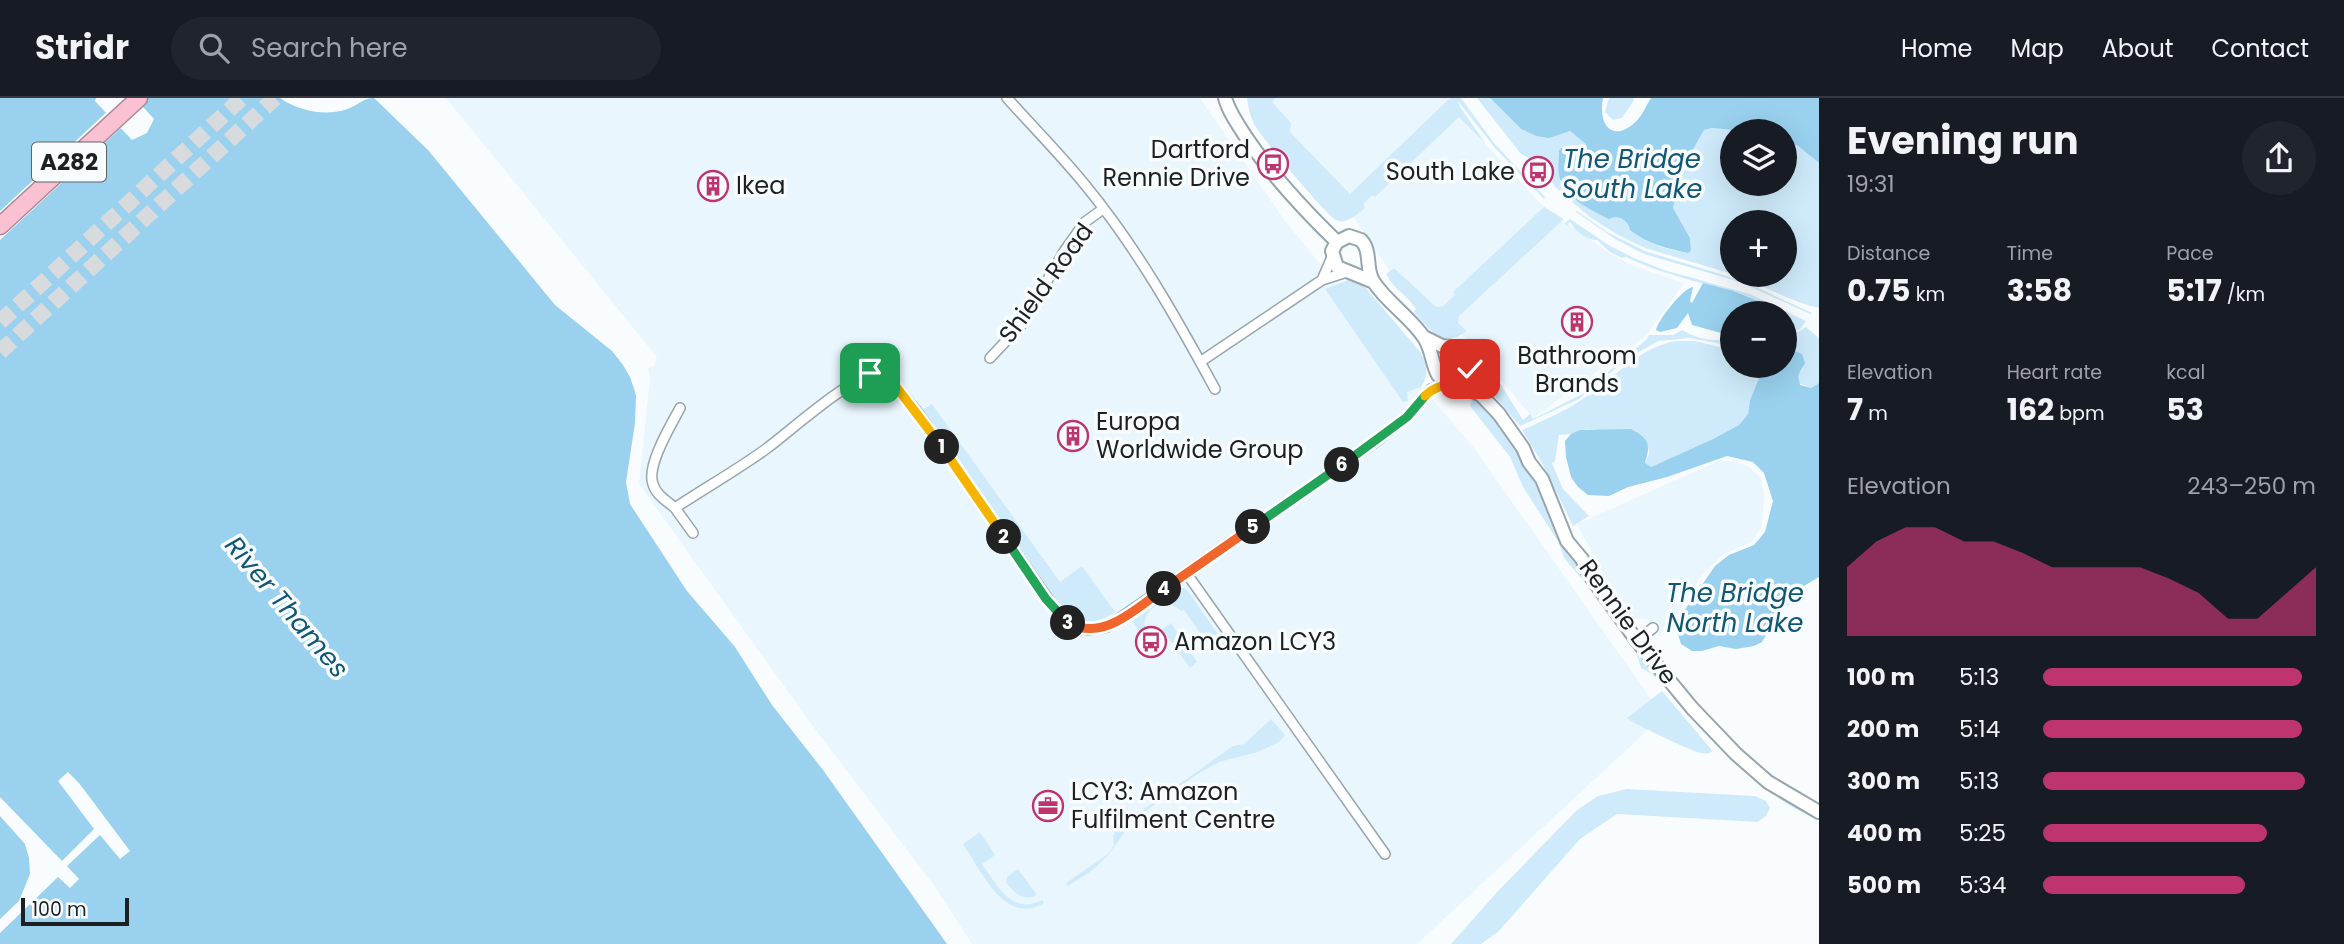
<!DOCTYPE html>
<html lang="en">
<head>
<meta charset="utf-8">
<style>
	body { margin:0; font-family:Poppins,sans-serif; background:#20242c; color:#f1f3f6; height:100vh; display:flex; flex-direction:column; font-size:26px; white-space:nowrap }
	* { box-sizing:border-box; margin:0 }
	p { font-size:23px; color:#9ea1a6 }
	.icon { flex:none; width:38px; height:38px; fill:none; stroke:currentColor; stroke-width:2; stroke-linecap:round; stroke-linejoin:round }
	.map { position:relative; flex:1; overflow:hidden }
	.sheet { display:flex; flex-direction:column; background:#171b24; width:525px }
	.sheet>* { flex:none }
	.buttons { position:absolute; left:1720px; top:21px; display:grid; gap:14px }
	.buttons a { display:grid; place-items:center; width:77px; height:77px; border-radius:50%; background:#171b24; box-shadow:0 7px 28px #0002; font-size:35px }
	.scale { position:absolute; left:21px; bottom:18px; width:108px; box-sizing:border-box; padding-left:7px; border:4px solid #1b2023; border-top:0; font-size:19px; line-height:24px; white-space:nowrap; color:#1b2023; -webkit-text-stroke:5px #f9fcfe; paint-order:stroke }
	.pin { position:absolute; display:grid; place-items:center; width:60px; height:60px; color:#fff; margin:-30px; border-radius:14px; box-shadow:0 4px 10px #0006 }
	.km { position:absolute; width:35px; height:35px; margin:-18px; border-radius:50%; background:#222; color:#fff; font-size:19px; line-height:35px; text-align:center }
	.round { display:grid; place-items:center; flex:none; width:74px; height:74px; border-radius:37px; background:#20242c }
	.headline { display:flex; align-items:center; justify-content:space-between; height:119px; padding:0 28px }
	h1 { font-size:38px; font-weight:700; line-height:52px }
	.metrics { display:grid; grid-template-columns:repeat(3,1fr); gap:10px; height:119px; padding:7px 28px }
	.metrics div { display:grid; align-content:center }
	.metrics b { font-size:30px; font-weight:700 }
	.metrics small { font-size:19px; font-weight:400 }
	.metrics p { font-size:19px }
	.chart { height:196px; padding:14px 28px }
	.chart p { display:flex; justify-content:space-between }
	.chart svg { width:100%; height:126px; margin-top:7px; fill:#be346e; opacity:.7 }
	ul { padding:0 28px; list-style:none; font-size:23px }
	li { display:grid; grid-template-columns:112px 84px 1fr; align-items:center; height:52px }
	li i { height:18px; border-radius:9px; background:#be346e }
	header { display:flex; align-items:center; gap:42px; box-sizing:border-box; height:98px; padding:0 35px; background:#171b24; border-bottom:2px solid #363941 }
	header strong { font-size:33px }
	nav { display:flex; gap:38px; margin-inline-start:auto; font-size:24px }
	.search { width:490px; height:63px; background:#20242c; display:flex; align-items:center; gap:18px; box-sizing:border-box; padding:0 24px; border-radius:38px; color:#9ea1a6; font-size:26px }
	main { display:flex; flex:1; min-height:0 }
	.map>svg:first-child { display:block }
</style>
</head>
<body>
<header>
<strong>Stridr</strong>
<div class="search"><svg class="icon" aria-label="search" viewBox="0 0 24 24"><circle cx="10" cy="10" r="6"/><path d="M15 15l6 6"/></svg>Search here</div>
<nav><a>Home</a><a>Map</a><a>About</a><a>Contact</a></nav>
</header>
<main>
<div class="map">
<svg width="1819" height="846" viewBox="0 0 1819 846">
	<rect width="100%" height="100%" fill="#f9fcfe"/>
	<path fill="#e9f6fe" d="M446,0H1200L1285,123L1381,241L1474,350L1663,618L1417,846H972L933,786L815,631L639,386L650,280L648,270L654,268L657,259Z
		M1256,0H1451L1460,18L1542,107L1609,155L1634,168L1684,185L1646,238L1533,320L1458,231L1402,191L1348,111Z
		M1721,362L1735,363L1751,370L1761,380L1764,395L1762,427L1753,443L1724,456L1701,478L1674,523L1659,538L1647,521L1635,520L1603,475L1577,426Z"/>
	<path fill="#cfebfb" d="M1247,0H1275L1272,4L1291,25L1290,34L1350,96L1450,0H1461L1494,45L1545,99L1544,101L1495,50L1458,3L1460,9L1486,46L1459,19L1375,99L1372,97L1363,106L1365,110C1357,116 1347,127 1336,122C1328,119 1260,38 1254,26C1250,18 1248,9 1247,0Z
		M1477,0H1490L1521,31L1536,38L1570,33L1586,46L1584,51L1566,48L1559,52C1559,59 1558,68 1559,75C1561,97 1591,112 1609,120C1625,114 1637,136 1650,144C1661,150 1675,153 1688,155L1691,153L1690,140L1673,110L1682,71L1704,32L1712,30L1744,33H1732V86H1785V43L1798,48L1819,65V210C1792,204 1762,187 1735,177H1785V124H1732V176L1645,150L1618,137L1590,119L1555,89L1548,76L1535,63L1521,56Z
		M1609,0H1633L1634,2L1622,20L1613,22L1605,14Z
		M1544,109L1564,121L1459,218L1458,225L1467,233C1442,251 1430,232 1414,214L1416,211C1408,197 1394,192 1386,176L1394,170L1436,209L1443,208L1455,197L1453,194Z
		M1577,113L1607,134L1645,153L1743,183L1812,215L1810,216L1740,184L1644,156L1615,141L1576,114Z
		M1570,121L1610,148L1634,160L1664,172L1750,196L1806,223L1800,231L1785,239V215H1768L1767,207C1721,187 1671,181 1626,159L1622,160L1610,154L1597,142C1588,143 1574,132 1571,125L1569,124L1567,128L1565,125Z
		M1348,182L1365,189L1421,255C1427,267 1429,277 1421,289L1407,294L1408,303L1403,304L1325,191Z
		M1806,229L1819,240V285L1811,290L1798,285V278L1803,271L1797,254L1785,256V242Z
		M1682,232C1694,239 1710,244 1723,241L1732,248L1690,240L1658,243L1627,261L1579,301L1520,328C1505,309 1483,290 1481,265L1483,264V261H1479L1484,248L1488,252L1486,256L1492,268L1491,271L1523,322L1530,316L1533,321L1582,296L1647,241L1649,237H1673Z
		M1677,243H1695L1732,252V268H1764L1750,302L1748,316L1739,327L1713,341L1651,369L1645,366L1649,355L1648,348L1636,333L1625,331L1612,333L1586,331L1571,336L1559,337L1555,363L1552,365L1563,391L1589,418L1573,428L1541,363L1522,332C1545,322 1570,311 1590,296C1619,276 1639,249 1677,243Z
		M1453,290L1469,294L1490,314L1509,338L1534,378L1562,438L1585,478L1581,480L1564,460L1559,445L1523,389L1510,359L1470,308L1473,299Z
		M932,306L1060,484L1082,468L1115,514C1098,526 1084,526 1066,516L922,312Z
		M1179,490H1184L1188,493L1226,548L1215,556L1184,512L1181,513C1163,495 1137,514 1147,537L1144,540L1133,524L1134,522Z
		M1171,525L1197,564L1190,570L1162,531Z
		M1639,552L1758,683L1784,702L1819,722C1763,699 1722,654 1683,611C1669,597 1661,579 1641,570L1636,554Z
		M1662,593L1711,651L1712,654C1706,656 1707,656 1701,655C1693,654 1632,625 1627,620Z
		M1271,621L1285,637L1279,644L1258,654L1219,664L1196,677L1133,722L1109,756L1093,772L1068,788L1066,785L1108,756L1114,747L1113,738L1115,736L1113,733L1233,648L1244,646Z
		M1627,691L1755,698L1766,703L1770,710L1766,718L1758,724L1617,716L1580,741L1498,834L1481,846H1451L1498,793L1577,712L1598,698Z
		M980,734L995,757L982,766C997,787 1012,818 1042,802L1044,805C1005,829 981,772 963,746Z
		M1018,771L1037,797C1023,804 1014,795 1006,784L1007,779Z"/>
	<path fill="#99d1ee" d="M0,0H96L95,3L132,42L147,35L154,21L135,0H280C300,14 332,20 354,8C362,4 365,0 374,0L428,52L555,207L612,253L623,267L630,279L636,297L635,325L626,384L630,406L687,493L735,549L772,607L823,672L947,846H0Z
		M1490,0H1603C1597,33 1618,45 1639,20C1644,14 1647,6 1651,0H1819V65L1798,48L1785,43V33H1744L1712,30L1704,32L1682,71L1673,110L1690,140L1691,153L1688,155C1668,151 1646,145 1630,132C1629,123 1618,116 1609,121C1593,113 1565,100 1560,81C1557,72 1559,61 1559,52L1566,47L1583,51L1586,46L1570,33L1549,40L1536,38L1521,31Z
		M1703,185L1733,193L1765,206L1769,209L1768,214L1732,215V238L1692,227L1688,215L1677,230L1660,234L1656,232C1658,222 1683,190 1693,189L1690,203L1692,205Z
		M1795,253L1802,256L1805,265L1798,278L1800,287L1811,290L1819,285V479L1799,491L1794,501L1777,517L1762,544L1754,548L1736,551L1719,548L1702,553H1692L1681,546L1677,533V523L1715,468L1729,457L1754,447L1765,434L1773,403L1764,375L1753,364L1727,358L1667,379L1628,389L1609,398L1588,397L1578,389L1571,379L1566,359L1565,343L1571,336L1580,332L1631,331C1651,341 1650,348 1645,365L1651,369L1713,341L1739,327L1748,316L1750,302L1764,268H1785V256Z"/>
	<path fill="#f9fcfe" d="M109,12L123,28L0,142V113Z
		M68,674L79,685L130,753L120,761L100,737L67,768L79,781L70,790L58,779L0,835V821L19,803L30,776L29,760L25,746L0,718V699L62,763L94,731L58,683Z"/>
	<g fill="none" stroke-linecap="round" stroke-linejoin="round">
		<path stroke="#d8dbdd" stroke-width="16" stroke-dasharray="16 8" stroke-linecap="butt" d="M0,224L242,0
			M0,254L275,0"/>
		<g stroke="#97a5ad" stroke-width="12">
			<path id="street" d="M1007,0C1033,29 1061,57 1086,88C1137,150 1177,221 1215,291
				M1322,182L1332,159
				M990,260L1022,226L1065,152L1085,124L1103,111
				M1200,264L1322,182L1347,174
				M680,310C671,327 646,368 653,386C656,397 667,403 675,410C705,390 737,372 766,351C793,331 850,278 881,274L891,282L916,312L1060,518L1066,524L1087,532L1107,529L1377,343L1407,319L1431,291L1449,284
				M675,410L693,435
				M1187,476L1385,756
				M1637,543L1653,530"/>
		</g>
		<g stroke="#97a5ad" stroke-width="16">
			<path id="secondary" d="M1225,0C1229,14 1238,27 1246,39C1272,78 1303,111 1337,144
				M1374,184L1337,169L1332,153L1337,144L1349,138L1361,142C1372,154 1365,169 1373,183C1387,205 1411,219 1425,241C1432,253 1432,266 1438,277C1446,286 1455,286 1464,280L1470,266L1464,253L1453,249L1442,248L1424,239
				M1455,284L1481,297L1499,316L1523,350L1529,364L1542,381L1567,443L1582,461L1589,476L1637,543L1692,610L1736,656L1768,684L1819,714"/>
		</g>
		<g stroke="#ab8994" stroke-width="19">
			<path id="highway" d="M0,128L139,0"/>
		</g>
		<use href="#street" stroke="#fff" stroke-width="9"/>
		<use href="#secondary" stroke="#fff" stroke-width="12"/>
		<use href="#highway" stroke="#f9c1d1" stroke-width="16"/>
	</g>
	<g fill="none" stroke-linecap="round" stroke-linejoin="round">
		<g stroke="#fff" stroke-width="14">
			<path id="split-1" d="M870,275L881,274L891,282L942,349"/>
		</g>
		<g stroke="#fff" stroke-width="14">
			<path id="split-2" d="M942,349L1004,439"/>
		</g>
		<g stroke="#fff" stroke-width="14">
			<path id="split-3" d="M1004,439L1046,501L1068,525"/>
		</g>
		<g stroke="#fff" stroke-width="14">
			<path id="split-4" d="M1068,525C1104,544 1136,510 1164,491"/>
		</g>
		<g stroke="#fff" stroke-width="14">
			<path id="split-5" d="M1164,491L1253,429"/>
		</g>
		<g stroke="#fff" stroke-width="14">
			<path id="split-6" d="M1253,429L1342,367"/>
		</g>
		<g stroke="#fff" stroke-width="14">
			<path id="split-7" d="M1342,367L1407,319L1425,298"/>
		</g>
		<g stroke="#fff" stroke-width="14">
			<path id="split-8" d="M1425,298C1438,283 1461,290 1470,271"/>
		</g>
		<use href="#split-1" stroke="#f5b400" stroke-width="9"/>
		<use href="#split-2" stroke="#f5b400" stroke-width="9"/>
		<use href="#split-3" stroke="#22a559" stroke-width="9"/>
		<use href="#split-4" stroke="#f0652b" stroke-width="9"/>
		<use href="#split-5" stroke="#f0652b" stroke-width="9"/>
		<use href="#split-6" stroke="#22a559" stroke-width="9"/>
		<use href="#split-7" stroke="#22a559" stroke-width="9"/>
		<use href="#split-8" stroke="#f5b400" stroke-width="9"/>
	</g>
	<defs>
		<g id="bus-ring" transform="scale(1.575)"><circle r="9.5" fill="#f9fcfe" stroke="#be346e" stroke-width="1.5"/><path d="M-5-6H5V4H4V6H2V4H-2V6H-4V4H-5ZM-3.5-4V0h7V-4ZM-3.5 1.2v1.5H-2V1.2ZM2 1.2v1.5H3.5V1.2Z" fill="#be346e"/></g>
		<g id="building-ring" transform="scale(1.575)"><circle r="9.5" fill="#f9fcfe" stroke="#be346e" stroke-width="1.5"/><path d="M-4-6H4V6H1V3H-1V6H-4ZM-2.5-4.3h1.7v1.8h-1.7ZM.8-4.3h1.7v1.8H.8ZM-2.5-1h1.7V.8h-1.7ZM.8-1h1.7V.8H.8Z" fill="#be346e"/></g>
		<g id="office-ring" transform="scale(1.575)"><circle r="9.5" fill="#f9fcfe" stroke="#be346e" stroke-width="1.5"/><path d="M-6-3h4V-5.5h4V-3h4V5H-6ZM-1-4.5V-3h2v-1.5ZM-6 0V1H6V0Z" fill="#be346e"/></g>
	</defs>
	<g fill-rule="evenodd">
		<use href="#bus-ring" x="1273" y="66"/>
		<use href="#bus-ring" x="1538" y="74"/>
		<use href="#building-ring" x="713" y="88"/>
		<use href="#building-ring" x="1577" y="224"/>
		<use href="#building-ring" x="1073" y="338"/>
		<use href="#bus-ring" x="1151" y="544"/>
		<use href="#office-ring" x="1048" y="708"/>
	</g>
	<g text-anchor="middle" stroke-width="7" stroke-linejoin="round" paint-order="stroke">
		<rect fill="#f9fcfe" stroke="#5e6265" stroke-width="2" x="32" y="44.5" width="74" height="39" rx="5"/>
		<g font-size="23" font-weight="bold" fill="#1b2023">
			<text x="69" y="72">A282</text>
		</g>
		<g font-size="24" fill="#1b2023" stroke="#f9fcfe" text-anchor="start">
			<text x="1250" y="60" text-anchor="end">Dartford<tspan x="1250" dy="28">Rennie Drive</tspan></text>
			<text x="1515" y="82" text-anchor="end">South Lake</text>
			<text x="736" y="96">Ikea</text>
			<text x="1577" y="266" text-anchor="middle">Bathroom<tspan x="1577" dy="28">Brands</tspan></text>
			<text x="1096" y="332">Europa<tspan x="1096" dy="28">Worldwide Group</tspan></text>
			<text x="1174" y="552">Amazon LCY3</text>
			<text x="1071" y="702">LCY3: Amazon<tspan x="1071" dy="28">Fulfilment Centre</tspan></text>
		</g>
		<g font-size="24" fill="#1b2023" stroke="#f9fcfe">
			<text transform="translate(1046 185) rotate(-54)" y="8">Shield Road</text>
			<text transform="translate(1628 524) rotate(54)" y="8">Rennie Drive</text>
		</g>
		<g font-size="26" font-style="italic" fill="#115774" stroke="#f9fcfe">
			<text x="1632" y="70">The Bridge<tspan x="1632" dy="30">South Lake</tspan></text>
			<text x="1735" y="504">The Bridge<tspan x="1735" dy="30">North Lake</tspan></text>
			<text transform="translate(287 509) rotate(50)" y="9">River Thames</text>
		</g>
	</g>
</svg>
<div class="buttons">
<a><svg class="icon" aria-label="layers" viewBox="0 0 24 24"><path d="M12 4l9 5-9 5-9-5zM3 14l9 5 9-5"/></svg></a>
<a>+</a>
<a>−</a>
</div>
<div class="scale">100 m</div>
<div class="pin" style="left:870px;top:275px;background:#1e9e55"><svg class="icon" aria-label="arrive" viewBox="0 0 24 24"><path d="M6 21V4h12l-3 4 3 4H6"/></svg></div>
<div class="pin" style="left:1470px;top:271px;background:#d93025"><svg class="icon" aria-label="check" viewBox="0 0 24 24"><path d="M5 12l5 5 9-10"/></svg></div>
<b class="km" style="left:942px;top:349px">1</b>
<b class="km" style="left:1004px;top:439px">2</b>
<b class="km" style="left:1068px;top:525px">3</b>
<b class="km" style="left:1164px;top:491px">4</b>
<b class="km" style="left:1253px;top:429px">5</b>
<b class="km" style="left:1342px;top:367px">6</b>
</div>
<section class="sheet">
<div class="headline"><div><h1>Evening run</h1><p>19:31</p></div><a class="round"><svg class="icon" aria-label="share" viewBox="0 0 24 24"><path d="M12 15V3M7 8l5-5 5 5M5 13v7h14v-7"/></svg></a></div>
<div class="metrics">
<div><p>Distance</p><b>0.75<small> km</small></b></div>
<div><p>Time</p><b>3:58</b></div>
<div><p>Pace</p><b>5:17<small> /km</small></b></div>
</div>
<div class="metrics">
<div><p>Elevation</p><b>7<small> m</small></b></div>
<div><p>Heart rate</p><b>162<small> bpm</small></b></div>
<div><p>kcal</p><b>53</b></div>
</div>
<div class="chart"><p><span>Elevation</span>243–250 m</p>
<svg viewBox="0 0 160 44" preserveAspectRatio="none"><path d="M0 44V20L10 11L20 6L30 6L40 11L50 11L60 15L70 20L80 20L90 20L100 20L110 24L120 29L130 38L140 38L150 29L160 20V44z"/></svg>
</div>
<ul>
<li><b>100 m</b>5:13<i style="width:95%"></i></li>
<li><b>200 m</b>5:14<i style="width:95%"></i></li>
<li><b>300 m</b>5:13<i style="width:96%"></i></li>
<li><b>400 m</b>5:25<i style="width:82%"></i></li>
<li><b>500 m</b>5:34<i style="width:74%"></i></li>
</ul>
</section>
</main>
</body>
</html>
